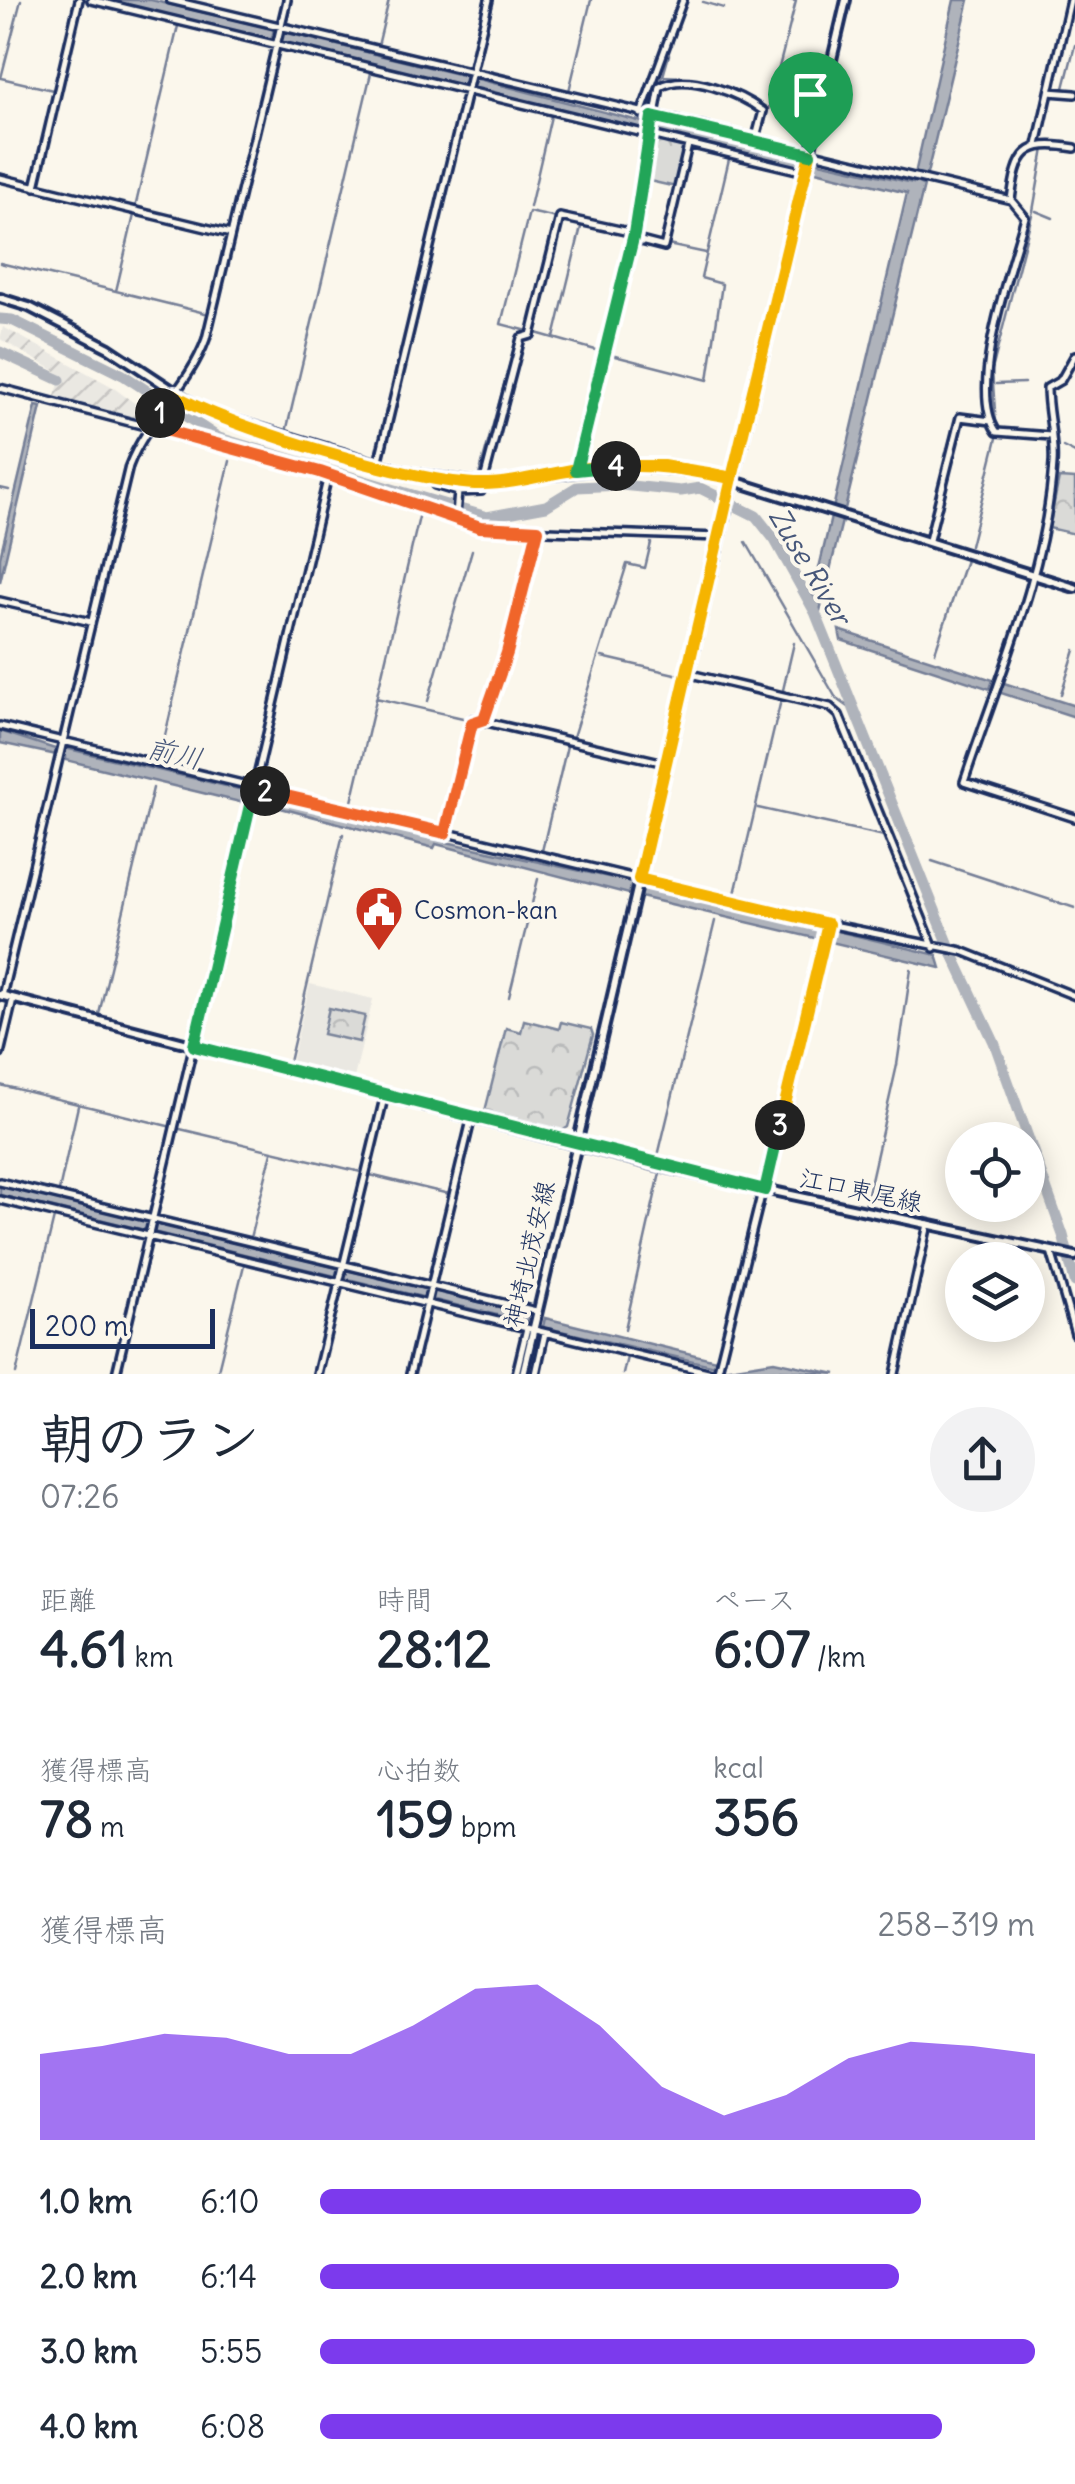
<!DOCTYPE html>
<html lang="ja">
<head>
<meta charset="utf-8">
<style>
	body { margin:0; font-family:Delius,"Klee One",sans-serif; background:#f2f2f3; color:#1f2937; height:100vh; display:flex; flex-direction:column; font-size:38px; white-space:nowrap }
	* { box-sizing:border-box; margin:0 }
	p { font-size:32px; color:#747a83 }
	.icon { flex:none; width:55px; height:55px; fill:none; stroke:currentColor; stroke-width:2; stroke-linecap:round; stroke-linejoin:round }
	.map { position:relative; height:1374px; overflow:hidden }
	.side { display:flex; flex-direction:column; background:#fff; flex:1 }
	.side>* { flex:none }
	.buttons { position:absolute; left:945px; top:1122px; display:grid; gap:20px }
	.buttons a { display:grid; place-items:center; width:100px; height:100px; border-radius:50%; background:#fff; box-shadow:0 5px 25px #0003; font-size:50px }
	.scale { position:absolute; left:30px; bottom:25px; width:185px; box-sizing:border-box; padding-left:10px; border:5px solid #1b2f5e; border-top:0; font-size:28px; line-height:35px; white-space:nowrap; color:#1b2f5e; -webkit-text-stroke:8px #fbf7ec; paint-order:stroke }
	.pin { position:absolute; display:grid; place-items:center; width:85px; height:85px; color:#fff; margin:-102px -42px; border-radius:50% 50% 50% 0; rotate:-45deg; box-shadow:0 0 10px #0007 }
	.pin .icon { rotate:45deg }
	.km { position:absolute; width:50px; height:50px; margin:-25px; border-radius:50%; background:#222; color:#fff; font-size:28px; line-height:50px; text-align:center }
	.round { display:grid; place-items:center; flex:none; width:105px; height:105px; border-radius:52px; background:#f2f2f3 }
	.overview { display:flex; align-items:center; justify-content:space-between; height:170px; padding:0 40px }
	h1 { font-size:55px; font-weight:800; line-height:75px }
	.metrics { display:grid; grid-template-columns:repeat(3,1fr); gap:15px; height:170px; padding:10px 40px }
	.metrics div { display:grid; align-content:center }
	.metrics b { font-size:50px; font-weight:800 }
	.metrics small { font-size:28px; font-weight:400 }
	.metrics p { font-size:28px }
	.chart { height:280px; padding:20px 40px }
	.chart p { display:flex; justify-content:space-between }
	.chart svg { width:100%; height:180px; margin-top:10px; fill:#7c3aed; opacity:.7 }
	ul { padding:0 40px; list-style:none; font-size:32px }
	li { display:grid; grid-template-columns:160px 120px 1fr; align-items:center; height:75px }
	li i { height:25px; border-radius:12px; background:#7c3aed }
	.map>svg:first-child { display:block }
</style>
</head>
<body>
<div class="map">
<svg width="1075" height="1374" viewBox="0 0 1075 1374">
	<defs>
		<pattern id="industrial-furrows" width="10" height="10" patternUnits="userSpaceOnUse" patternTransform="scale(2.5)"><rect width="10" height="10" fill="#eae8e2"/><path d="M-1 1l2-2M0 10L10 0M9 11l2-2" fill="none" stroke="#c8c7c4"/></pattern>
		<pattern id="forest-crowns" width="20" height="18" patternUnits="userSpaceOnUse" patternTransform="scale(2.5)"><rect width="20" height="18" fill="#dadad7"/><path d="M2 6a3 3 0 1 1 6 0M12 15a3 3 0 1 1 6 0" fill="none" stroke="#babbbb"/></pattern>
	</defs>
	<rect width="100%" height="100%" fill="#fbf7ec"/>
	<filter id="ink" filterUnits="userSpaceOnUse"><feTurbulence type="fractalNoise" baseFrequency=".01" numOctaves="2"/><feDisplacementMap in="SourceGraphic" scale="20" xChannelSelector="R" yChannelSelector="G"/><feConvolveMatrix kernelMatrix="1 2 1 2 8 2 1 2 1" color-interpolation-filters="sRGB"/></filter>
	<g filter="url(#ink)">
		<path fill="#eae8e2" d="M310,984L373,999L354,1078L291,1064Z"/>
		<path fill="url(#industrial-furrows)" d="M3,327L111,386L148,413L147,420L54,399L62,375L0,339Z"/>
		<path fill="url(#forest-crowns)" stroke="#7a849a" stroke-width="2.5" d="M654,138L686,146L676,187L645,180Z
			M1059,478L1075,479V534L1049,528Z
			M329,1008L365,1016L359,1042L323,1034Z
			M524,1020L559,1029L561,1022L591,1029L593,1035L568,1127L562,1131L485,1111L506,1028L521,1032Z"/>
		<path fill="#afb3bb" stroke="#747e96" stroke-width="2.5" d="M104,0H151L274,29L273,33L281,36L283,32L466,76V80L474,78L654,125L913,183L954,0H969L926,178L920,184L924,186L819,615L812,598L907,193L281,42V38L272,36L271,40Z
			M36,406L41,407L0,582V557Z
			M839,630L993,680L990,689L841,640Z
			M1001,682L1075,706V717L998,692Z
			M0,731L55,749H69L247,791V795L437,836V840L632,882L629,894L436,844L434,848L246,799L244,803L66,760V757L0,743Z
			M644,885L937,955L941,968L641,897Z
			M0,1186L528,1314L529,1317L526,1322L0,1195Z
			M545,1318L716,1360L723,1369L774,1361L836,1374L773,1370L722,1374L716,1366L543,1327Z"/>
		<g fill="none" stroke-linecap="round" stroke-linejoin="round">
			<path stroke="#747e96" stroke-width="2.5" d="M703,2L724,8
				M679,18L687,0
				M672,45L674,31
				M378,46L389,0
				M663,76L669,55
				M1,78L21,0
				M1,78L53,90
				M689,79L699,80
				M1064,88L1075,45
				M569,91L591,0
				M735,92L768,109
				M648,110L663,76L681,77
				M761,138L796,1L791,0
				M530,207L551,116
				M135,208L178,26
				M1036,211L1053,218
				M604,229L630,236
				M644,239L662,243
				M668,245L706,253
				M0,263L116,291L134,215
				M116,291L205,313
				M528,331L501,324L529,212L557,218
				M536,333L599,351
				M554,338L582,223
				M607,354L708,380L722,284L701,278L729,159
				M996,384L1024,383
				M996,425L992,370L1033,211L1044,149L1075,152
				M287,428L371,73
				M1063,447L1075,453
				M479,475L518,334
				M0,488L9,490
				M746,542L836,698L850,708
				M970,546L997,438
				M935,652L966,560
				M602,657L679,675
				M695,679L781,700L734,898
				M783,690L794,643
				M1061,694L1075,650
				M376,698L467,719
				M428,701L472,550
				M573,737L627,564L645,568L651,543
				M159,761L230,461
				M351,806L419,517
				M758,808L884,836
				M542,851L567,746
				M932,861L1075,908
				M509,997L538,879
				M99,1014L153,788
				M0,1037L8,1006
				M289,1062L343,834
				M0,1085L172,1127
				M180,1129L361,1172
				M658,1156L715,921
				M370,1175L449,1194
				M59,1191L78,1106
				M866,1202L897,1065L911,969
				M250,1238L272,1152
				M436,1283L474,1126
				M625,1329L660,1173
				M16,1374L54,1218
				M217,1374L244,1265
				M623,1374L627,1357"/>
			<path stroke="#afb3bb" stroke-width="11" d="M0,319L12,320L123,375L219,438L487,517L546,506L577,487L621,485L681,491L700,488L756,516L775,540L815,612L953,955L994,1042L1063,1235L1075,1282
				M0,352L60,380"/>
			<g stroke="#1b2f5e" stroke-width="12">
				<path id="street" d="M91,0L805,172
					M170,0L1011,200L1025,217C1012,265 966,390 997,432L1051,436
					M1049,92L1075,94
					M641,114L683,0
					M1037,145L1070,0
					M0,178L231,234
					M35,187L79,0
					M1011,200C1017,153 1024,139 1075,148
					M633,239L664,247L688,145
					M1075,355L1061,380L1047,388C1047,413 1055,439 1053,464C1046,572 998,679 964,782L1075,818
					M0,388L320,472L488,529L719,537
					M378,464L489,0
					M576,469L634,233L660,87C687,71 740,94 763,111L755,141
					M434,479L435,485L458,492
					M456,515L458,492L481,491L483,484L521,338L531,335L560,217L634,233
					M929,540L960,417L991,421
					M0,601L91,622
					M686,673L830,707L839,715L934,948
					M484,719L507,653L539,530
					M0,726L828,924L962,951L1075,996
					M445,833L473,719L665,763
					M2,996L129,466C147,419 189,387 206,339L287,0
					M0,1054L13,999
					M0,1182L536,1311
					M0,1200L716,1374
					M1051,1251L1075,1334
					M116,1374L326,484
					M317,1374L385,1094
					M410,1374L472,1116
					M516,1374L527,1328
					M536,1374L545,1333
					M717,1374L828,924
					M895,1374L928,1224"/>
			</g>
			<g stroke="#1b2f5e" stroke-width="14">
				<path id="secondary" d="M0,298L29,307L109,348L206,412L409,473L483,484L625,466L705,472L1075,588
					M0,995L657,1166L1075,1256
					M523,1374L846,0"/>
			</g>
			<use href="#street" stroke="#fbf7ec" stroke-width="5"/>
			<use href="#secondary" stroke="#fbf7ec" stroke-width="6"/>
		</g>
	</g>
	<g fill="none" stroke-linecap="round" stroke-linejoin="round" filter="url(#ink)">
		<g stroke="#fff" stroke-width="20">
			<path id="split-1" d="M160,413L174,395C227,427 421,485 482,484C513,484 542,475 572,470C626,462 680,466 732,478L810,154"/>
		</g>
		<g stroke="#fff" stroke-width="20">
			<path id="split-2" d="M160,413L150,426L320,472L480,527L538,530L507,653L484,719L472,723L445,833L265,791"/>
		</g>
		<g stroke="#fff" stroke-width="20">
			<path id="split-3" d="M265,791L254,788L194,1046L765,1190L780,1125"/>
		</g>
		<g stroke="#fff" stroke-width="20">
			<path id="split-4" d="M616,466H663L732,478L639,879L828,924L780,1125"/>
		</g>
		<g stroke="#fff" stroke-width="20">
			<path id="split-5" d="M616,466L576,470L634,234L652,117L810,154"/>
		</g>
		<use href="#split-1" stroke="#f5b400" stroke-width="12"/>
		<use href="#split-2" stroke="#f0652b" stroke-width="12"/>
		<use href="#split-3" stroke="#22a559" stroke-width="12"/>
		<use href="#split-4" stroke="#f5b400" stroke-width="12"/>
		<use href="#split-5" stroke="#22a559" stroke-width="12"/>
	</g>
	<defs>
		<g id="civic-pin" transform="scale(2.5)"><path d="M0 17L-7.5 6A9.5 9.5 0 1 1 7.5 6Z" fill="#c8321e" stroke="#fbf7ec"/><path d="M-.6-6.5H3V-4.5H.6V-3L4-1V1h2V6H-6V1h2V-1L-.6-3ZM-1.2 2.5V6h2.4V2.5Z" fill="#fff"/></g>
	</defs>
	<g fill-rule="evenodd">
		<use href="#civic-pin" x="379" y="910"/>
	</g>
	<g text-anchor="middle" stroke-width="8" stroke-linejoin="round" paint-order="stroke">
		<g font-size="25" fill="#1b2f5e" stroke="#fbf7ec" text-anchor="start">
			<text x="414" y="919">Cosmon-kan</text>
		</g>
		<g font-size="25" fill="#1b2f5e" stroke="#fbf7ec">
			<text transform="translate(861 1190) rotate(12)" y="9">江口東尾線</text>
			<text transform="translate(529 1254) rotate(-77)" y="9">神埼北茂安線</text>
		</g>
		<g font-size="28" font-style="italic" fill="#47577a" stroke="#fbf7ec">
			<text transform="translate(810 566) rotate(59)" y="10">Zuse River</text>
			<text transform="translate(175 753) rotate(13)" y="10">前川</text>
		</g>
	</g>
</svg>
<div class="buttons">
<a><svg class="icon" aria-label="locate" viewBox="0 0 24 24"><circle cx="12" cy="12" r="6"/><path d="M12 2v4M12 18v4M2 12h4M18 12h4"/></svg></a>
<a><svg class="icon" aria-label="layers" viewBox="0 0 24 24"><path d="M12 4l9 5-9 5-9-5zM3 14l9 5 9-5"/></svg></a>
</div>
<div class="scale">200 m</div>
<div class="pin" style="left:810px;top:154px;background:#1e9e55"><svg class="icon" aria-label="arrive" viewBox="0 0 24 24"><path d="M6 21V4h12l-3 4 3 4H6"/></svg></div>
<b class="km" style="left:160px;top:413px">1</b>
<b class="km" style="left:265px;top:791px">2</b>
<b class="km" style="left:780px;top:1125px">3</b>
<b class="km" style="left:616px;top:466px">4</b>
</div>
<section class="side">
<div class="overview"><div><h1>朝のラン</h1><p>07:26</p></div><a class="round"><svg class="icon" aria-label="share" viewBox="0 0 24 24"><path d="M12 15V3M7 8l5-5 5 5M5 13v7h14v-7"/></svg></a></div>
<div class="metrics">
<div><p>距離</p><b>4.61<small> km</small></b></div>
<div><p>時間</p><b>28:12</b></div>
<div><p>ペース</p><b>6:07<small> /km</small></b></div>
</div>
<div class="metrics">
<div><p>獲得標高</p><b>78<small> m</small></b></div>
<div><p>心拍数</p><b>159<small> bpm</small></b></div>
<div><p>kcal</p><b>356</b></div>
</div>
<div class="chart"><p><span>獲得標高</span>258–319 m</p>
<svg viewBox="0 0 160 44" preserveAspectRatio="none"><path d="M0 44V23L10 21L20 18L30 19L40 23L50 23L60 16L70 7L80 6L90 16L100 31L110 38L120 33L130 24L140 20L150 21L160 23V44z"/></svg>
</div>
<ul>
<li><b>1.0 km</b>6:10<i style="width:84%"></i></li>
<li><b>2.0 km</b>6:14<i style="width:81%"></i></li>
<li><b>3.0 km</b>5:55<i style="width:100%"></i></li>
<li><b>4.0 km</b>6:08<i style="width:87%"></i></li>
</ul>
</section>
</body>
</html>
